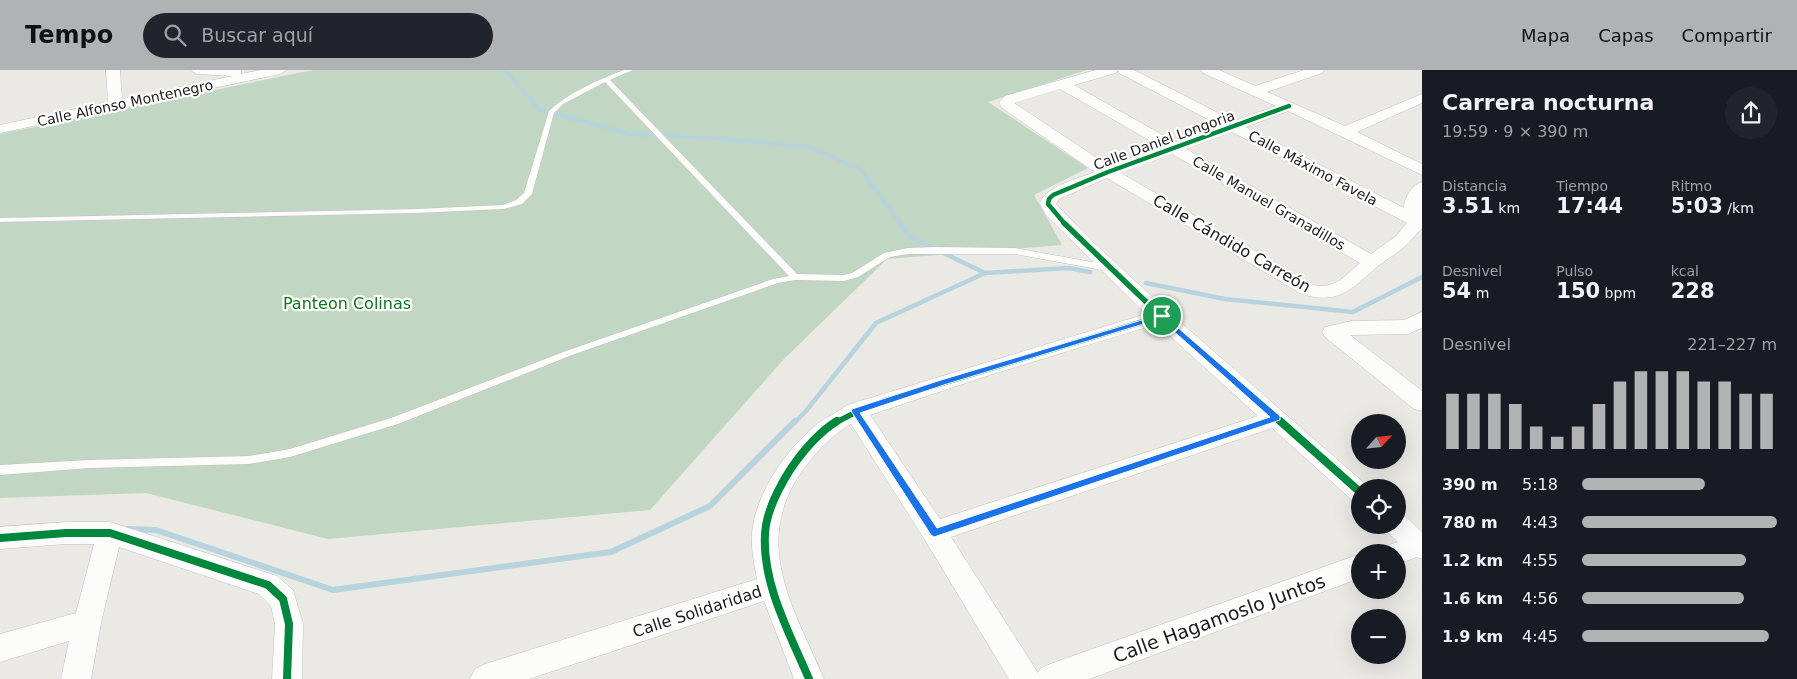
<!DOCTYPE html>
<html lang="es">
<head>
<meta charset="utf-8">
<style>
	body { margin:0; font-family:"DejaVu Sans",sans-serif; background:#20242c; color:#f1f3f6; height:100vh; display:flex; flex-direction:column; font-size:19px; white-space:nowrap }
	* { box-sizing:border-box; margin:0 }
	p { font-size:16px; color:#9ea1a6 }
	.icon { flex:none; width:28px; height:28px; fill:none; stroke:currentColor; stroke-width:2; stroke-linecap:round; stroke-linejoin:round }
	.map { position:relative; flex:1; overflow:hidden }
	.side { display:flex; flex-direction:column; background:#171b24; width:375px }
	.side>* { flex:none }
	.needle { width:32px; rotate:63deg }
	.fabs { position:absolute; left:1351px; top:344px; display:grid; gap:10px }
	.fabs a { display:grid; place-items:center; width:55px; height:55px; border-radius:50%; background:#171b24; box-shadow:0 5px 20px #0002; font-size:25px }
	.pin { position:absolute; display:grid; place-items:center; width:42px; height:42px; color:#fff; margin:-21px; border:2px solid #fff; border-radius:50%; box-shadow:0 1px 5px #0007 }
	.round { display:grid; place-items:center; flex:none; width:52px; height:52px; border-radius:26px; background:#20242c }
	.summary { display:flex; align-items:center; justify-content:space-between; height:85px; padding:0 20px }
	h1 { font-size:22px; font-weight:700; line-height:38px }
	.stats { display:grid; grid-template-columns:repeat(3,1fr); gap:8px; height:85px; padding:5px 20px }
	.stats div { display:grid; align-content:center }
	.stats b { font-size:21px; font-weight:700 }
	.stats small { font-size:14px; font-weight:400 }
	.stats p { font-size:14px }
	.chart { height:140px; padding:10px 20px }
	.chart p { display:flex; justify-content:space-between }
	.chart svg { width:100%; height:90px; margin-top:5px; stroke:#b1b2b3; stroke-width:6 }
	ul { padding:0 20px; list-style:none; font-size:16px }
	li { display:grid; grid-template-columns:80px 60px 1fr; align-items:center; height:38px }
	li i { height:12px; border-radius:6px; background:#b1b2b3 }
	header { display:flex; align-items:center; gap:30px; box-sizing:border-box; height:70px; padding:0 25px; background:#b1b2b3; color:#111 }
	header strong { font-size:24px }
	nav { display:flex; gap:28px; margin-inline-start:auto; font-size:18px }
	.search { width:350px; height:45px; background:#20242c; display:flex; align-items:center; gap:12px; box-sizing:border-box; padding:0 18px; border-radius:28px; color:#9ea1a6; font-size:19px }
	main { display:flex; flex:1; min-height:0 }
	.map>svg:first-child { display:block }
</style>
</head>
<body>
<header>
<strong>Tempo</strong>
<div class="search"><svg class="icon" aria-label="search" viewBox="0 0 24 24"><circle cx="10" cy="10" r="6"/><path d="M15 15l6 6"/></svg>Buscar aquí</div>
<nav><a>Mapa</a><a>Capas</a><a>Compartir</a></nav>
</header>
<main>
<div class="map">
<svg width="1422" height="609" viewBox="0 0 1422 609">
	<rect width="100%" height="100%" fill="#eae9e4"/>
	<path fill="#c2d6c4" d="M313,0H1087L988,32L1088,98L1034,125L1062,175L887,189L784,289L650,440L328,469L146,423L0,428V64Z"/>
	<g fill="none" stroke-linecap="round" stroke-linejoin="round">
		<path stroke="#b7d3de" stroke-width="4" d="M505,0L540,40L630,64L711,68L809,77L861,100L901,154"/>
		<path stroke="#b7d3de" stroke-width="4.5" d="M900,153L910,167L985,203
			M1146,213L1225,229L1353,242L1422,207
			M794,353L806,341L876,253L985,203L1069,198L1090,202"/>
		<path stroke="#b7d3de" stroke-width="6" d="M128,459L156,460L333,520L611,482L710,436L795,351"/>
		<g stroke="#c2c2c0" stroke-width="1">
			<path id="lane" d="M624,0H633L610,10L797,204L844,205L852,203L884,183L908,178L936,177L1015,178L1108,195L1112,198L1108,201L1015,184H908L890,187L858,207L844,211L795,210L778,213L572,285L398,354L290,387L249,394L89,398L0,405V395L89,390L249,386L290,379L391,348L566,281L773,209L789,206L605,12L563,34L554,43L532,124L522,134L504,139L416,143L0,152V148L416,139L503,135L516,130L524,123L549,41C569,22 598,10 624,0Z"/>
		</g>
		<g stroke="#c2c2c0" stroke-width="1">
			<path id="street" d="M106,0H120L122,29L233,6L197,4L190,0H241V4L261,0H287L280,4L0,63V55L108,32Z
				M1096,0H1134L1234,51L1276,36L1203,3L1201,0H1219L1255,16L1304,0H1324L1322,3L1267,22L1345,56L1422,24V33L1357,62L1422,94V105L1288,41L1246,57L1404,138C1404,127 1412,115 1422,112V159C1417,162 1412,170 1406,175C1398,183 1387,189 1378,196C1352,218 1338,237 1300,223L1107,108L1059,129L1056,134L1095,174L1172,245L1370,418H1360V432L1351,429L1272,358L951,467L1038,603L1040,599L1050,594L1360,484V508L1089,609H1009L925,470L851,354C829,367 812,386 798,407C753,478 796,542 824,609H794L764,531L529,609H470L475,599L485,594L757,509C754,494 751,479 752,463C756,423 785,381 815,356C825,347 838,343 847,335L1146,244L1046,145L1040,134C1043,117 1080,108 1095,102L1002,38L999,32L1005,26ZM1118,0L1119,3L1221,56L1175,72L1074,15L1116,3ZM1060,19L1161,77L1109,96L1014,33ZM1232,62L1407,153L1396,166L1371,184L1186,79ZM1172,84L1360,193C1346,205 1334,220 1314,215L1121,103ZM1157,254L1258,346L940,449L870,345L990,305Z
				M1422,242V258L1408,264L1350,265L1422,321V341L1414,339L1325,267L1322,262L1325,257L1351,251L1404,250Z
				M1398,444L1406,447L1422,462V489L1417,487L1398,494V482H1385L1389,475L1398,472L1388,463L1384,455H1398Z
				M66,452H110L277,506L293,520L303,554L302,609H272L275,554L271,536L259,524L119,477L101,553L91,609H61L69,571L0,592V564L76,543L94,474H66L0,479V457Z"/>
		</g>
		<use href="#lane" fill="#fcfcfb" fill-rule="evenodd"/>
		<use href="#street" fill="#fcfcfb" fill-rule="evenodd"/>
		<g stroke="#fff" stroke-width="7">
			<path id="cycleway-far2" d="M1065,154L1048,134L1049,129L1053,125L1108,102L1289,36"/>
		</g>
		<g stroke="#fff" stroke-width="9">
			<path id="cycleway-far1" d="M1064,153L1165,250L1281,353
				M835,353L858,341L884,331L1162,246"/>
		</g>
		<g stroke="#fff" stroke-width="11">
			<path id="cycleway" d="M1280,351L1360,422
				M0,468L66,463H110L268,515L283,529L289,554L287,609
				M809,609C790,564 762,514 765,464C766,442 778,419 790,400C802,382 818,363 837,351"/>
		</g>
		<use href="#cycleway-far2" stroke="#00873e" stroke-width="4.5"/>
		<use href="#cycleway-far1" stroke="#00873e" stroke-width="5.5"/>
		<use href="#cycleway" stroke="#00873e" stroke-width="8"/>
	</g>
	<path fill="#1a73e8" stroke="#fff" fill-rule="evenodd" d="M1162,244L1280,346V350L934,467L931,465L851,341L852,339L941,310ZM1160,249L1270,347L937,458L860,343L947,314Z"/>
	<g text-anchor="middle" stroke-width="4.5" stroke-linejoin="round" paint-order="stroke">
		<g font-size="14" fill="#1b1b1b" stroke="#fff">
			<text transform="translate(125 33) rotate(-12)" y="5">Calle Alfonso Montenegro</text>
			<text transform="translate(1164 70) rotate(-20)" y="5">Calle Daniel Longoria</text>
			<text transform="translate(1313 98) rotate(28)" y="5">Calle Máximo Favela</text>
			<text transform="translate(1269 133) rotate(30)" y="5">Calle Manuel Granadillos</text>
		</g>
		<g font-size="16" fill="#1b1b1b" stroke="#fff">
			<text transform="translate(1232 173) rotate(30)" y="6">Calle Cándido Carreón</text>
			<text transform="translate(697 541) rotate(-18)" y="6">Calle Solidaridad</text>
		</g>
		<g font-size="16" fill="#0c771c" stroke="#fff">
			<text x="347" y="239">Panteon Colinas</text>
		</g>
		<g font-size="19" fill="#1b1b1b" stroke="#fff">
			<text transform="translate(1219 548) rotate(-20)" y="7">Calle Hagamoslo Juntos</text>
		</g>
	</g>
</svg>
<div class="fabs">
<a><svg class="needle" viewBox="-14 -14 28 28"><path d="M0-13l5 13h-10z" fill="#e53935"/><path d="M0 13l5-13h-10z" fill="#9ea1a6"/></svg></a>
<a><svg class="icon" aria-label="locate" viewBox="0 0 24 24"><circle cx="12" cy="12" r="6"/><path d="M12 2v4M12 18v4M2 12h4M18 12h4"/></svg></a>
<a>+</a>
<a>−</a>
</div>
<div class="pin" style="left:1162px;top:246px;background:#1e9e55"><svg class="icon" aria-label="arrive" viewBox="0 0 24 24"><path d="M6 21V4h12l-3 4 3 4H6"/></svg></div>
</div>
<section class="side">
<div class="summary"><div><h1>Carrera nocturna</h1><p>19:59 · 9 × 390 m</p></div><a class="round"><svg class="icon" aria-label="share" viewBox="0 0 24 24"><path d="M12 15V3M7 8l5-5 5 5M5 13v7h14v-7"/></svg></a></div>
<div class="stats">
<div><p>Distancia</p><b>3.51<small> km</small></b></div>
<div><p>Tiempo</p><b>17:44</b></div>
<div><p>Ritmo</p><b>5:03<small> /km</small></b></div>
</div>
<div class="stats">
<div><p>Desnivel</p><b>54<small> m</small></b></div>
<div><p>Pulso</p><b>150<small> bpm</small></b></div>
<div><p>kcal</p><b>228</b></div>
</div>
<div class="chart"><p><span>Desnivel</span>221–227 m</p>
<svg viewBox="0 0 160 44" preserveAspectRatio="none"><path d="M5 44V17M15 44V17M25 44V17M35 44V22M45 44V33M55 44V38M65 44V33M75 44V22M85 44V11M95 44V6M105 44V6M115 44V6M125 44V11M135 44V11M145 44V17M155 44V17"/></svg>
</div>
<ul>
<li><b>390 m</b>5:18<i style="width:63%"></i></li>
<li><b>780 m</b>4:43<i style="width:100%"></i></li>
<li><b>1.2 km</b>4:55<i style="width:84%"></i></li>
<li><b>1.6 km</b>4:56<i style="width:83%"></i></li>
<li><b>1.9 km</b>4:45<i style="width:96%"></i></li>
</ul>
</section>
</main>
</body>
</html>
